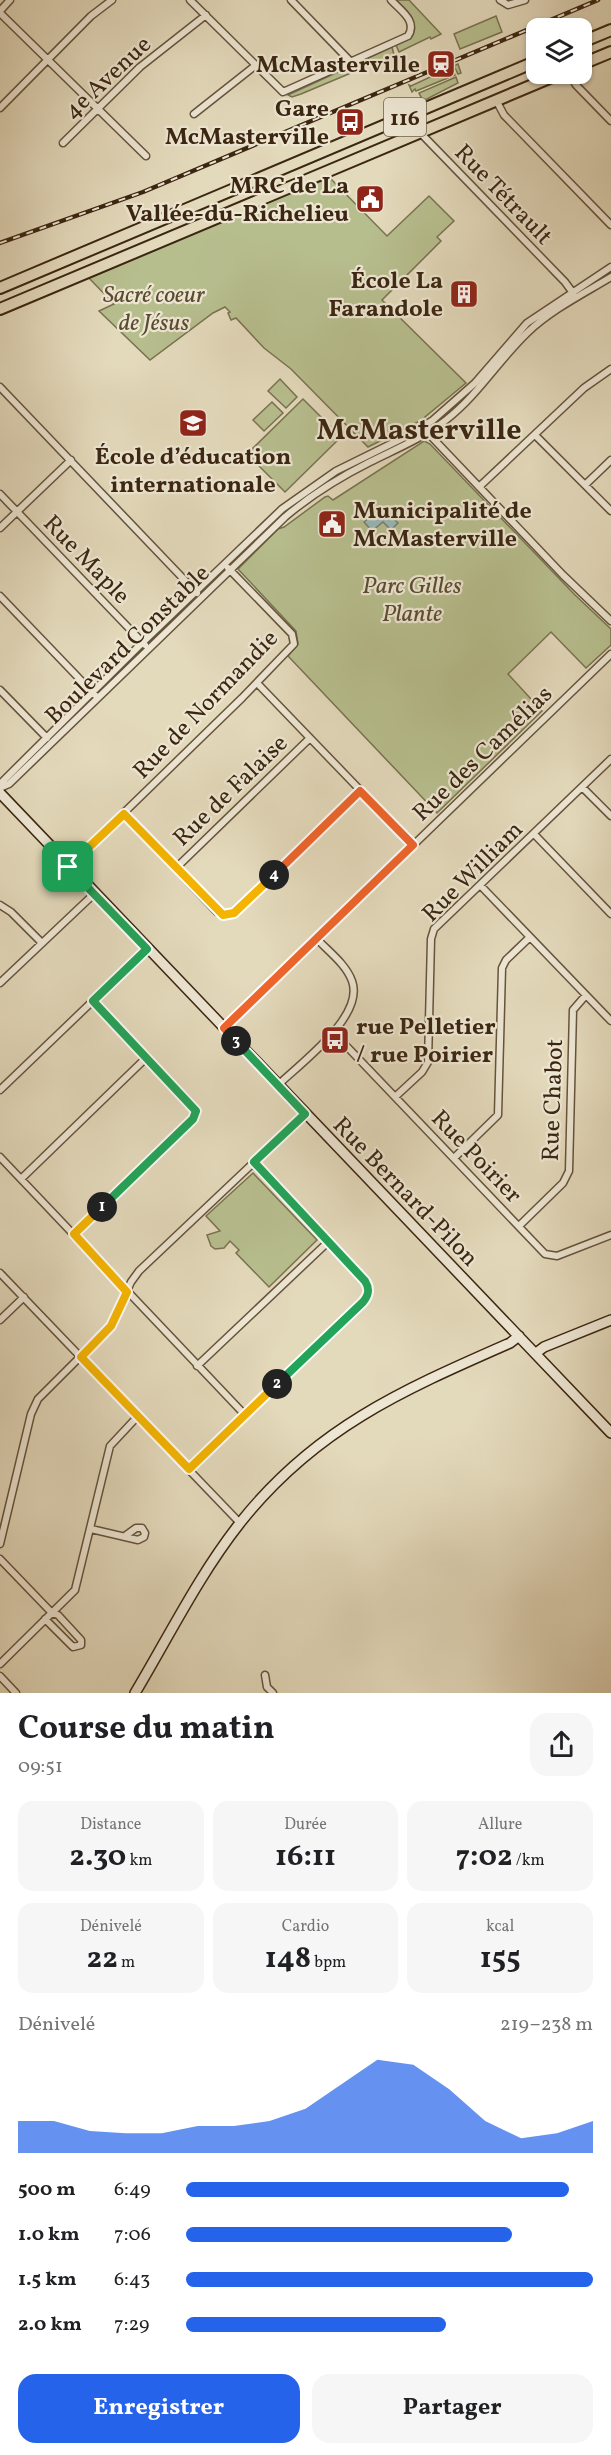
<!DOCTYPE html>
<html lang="fr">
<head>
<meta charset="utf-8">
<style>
	body { margin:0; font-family:Vollkorn,serif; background:#f6f6f6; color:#202124; height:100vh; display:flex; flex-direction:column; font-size:22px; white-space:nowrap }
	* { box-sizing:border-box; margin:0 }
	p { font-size:20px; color:#757577 }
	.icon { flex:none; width:33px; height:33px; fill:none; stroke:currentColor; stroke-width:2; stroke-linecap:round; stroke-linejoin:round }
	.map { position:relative; height:1693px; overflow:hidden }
	.panel { display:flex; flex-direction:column; background:#fff; flex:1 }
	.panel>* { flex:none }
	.buttons { position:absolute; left:526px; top:18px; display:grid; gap:12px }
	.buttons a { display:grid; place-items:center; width:66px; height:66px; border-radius:12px; background:#fff; box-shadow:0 2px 4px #0004; font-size:30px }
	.pin { position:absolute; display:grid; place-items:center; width:51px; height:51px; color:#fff; margin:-26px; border-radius:12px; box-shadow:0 3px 9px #0006 }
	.km { position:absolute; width:30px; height:30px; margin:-15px; border-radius:50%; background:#222; color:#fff; font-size:16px; line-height:30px; text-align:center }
	.round { display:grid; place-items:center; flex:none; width:63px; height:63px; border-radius:18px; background:#f6f6f6 }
	.headline { display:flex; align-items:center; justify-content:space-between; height:102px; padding:0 18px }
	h1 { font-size:33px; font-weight:700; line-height:45px }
	.metrics { display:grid; grid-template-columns:repeat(3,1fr); gap:9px; height:102px; padding:6px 18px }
	.metrics div { display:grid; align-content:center; border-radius:15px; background:#f6f6f6; text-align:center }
	.metrics b { font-size:30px; font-weight:700 }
	.metrics small { font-size:16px; font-weight:400 }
	.metrics p { font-size:16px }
	.chart { height:168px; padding:12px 18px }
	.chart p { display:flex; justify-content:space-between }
	.chart svg { width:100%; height:108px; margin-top:6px; fill:#2563eb; opacity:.7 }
	.cta { display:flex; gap:12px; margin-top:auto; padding:12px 18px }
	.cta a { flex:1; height:69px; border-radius:18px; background:#2563eb; color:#fff; font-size:24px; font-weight:700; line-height:69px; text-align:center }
	.cta a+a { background:#f6f6f6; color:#202124 }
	ul { padding:0 18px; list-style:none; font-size:20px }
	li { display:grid; grid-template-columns:96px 72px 1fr; align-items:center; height:45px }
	li i { height:15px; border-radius:8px; background:#2563eb }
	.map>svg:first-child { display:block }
</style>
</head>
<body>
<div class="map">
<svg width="611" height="1693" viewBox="0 0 611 1693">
	<rect width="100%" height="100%" fill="#e3d9bb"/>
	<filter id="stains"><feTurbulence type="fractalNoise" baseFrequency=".00333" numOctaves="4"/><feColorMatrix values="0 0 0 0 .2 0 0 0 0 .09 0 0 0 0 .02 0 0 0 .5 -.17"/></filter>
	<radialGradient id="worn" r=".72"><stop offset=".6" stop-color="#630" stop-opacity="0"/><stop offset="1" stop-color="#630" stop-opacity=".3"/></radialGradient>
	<path fill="#b7be8e" stroke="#797250" stroke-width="1.5" d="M395,0H409L441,34L431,39L430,37L399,52L396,45L411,37C420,21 406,11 395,0Z
		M496,16L502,32L460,49L454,34Z
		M392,47L394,55L389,57L301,94L292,97L288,95Z
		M458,64L461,73L458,74L455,68L452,69L455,75L416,91L415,89L412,92L409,85L411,86Z
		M456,77L458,83L423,101L419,93Z
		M330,178L387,236L429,196L454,221L437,237L441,241L382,300L466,383L420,421L368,447L291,369L264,348L236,318L231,320L228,313L230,312L225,307L213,313L150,360L99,311L114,304L89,278L282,196Z
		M280,379L297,397L286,408L268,391Z
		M303,399L341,437L285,492L247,454Z
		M272,402L283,413L264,431L253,420Z
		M424,441L430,444L574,594L611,629V645L586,668L551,632L508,674L542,711L437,813L288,656L298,644L296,631L238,569L278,529L284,527L325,497L328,496L333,500Z
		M253,1173L317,1240L269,1287L236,1253L239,1250L230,1241L224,1248L215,1249L211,1246L207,1235L220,1231L206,1216Z"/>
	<path fill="#98b8b9" stroke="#737e76" stroke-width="1.5" d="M381,506L398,523L391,530L383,522L372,531L364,522Z"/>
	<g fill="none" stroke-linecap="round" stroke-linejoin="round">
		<g stroke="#65533c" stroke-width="9">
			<path id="street" d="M190,0L283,92L408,36C418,21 400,10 391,0
				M291,0L351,62
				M500,0L508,5L525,0
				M0,11L10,0
				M0,13L146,156
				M570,74L576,85L611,121
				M496,100L504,115L611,225
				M0,108L91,16L112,0
				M194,114L256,65
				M405,117L565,282L573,293
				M63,143L140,67L206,15
				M0,387L197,593
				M425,430L563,575L611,621
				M535,435L611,511
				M585,485L611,460
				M479,487L584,388L611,369
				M0,494L145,645
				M0,528L71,460
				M0,596L95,695
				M257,683L413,845
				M0,690L47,738
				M0,784L142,643L282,509L336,471L411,434L433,420L475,383L527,323L611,267
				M582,787L611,816
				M0,788L9,784L285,517C311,495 340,477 370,462C396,449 423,438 446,420C478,395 498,361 527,333C551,310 583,294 611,277
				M124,814L217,912L229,915L236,911L360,791
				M534,834L611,914
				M68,867L242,698L294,644L292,634L228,568
				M176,868L310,738
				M480,885L611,1021
				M0,905L11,912L42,943
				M0,983L94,894
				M224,1028L611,654
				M333,1032L545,1254L557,1256L611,1235
				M278,1085C301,1063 365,1016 352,981C346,964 328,951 316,938
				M0,1090L147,949
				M395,1097L422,1072L428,1062L431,939L434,929L611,759
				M0,1157L245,1415
				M454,1158L498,1115L502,968L506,960L530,937
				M21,1179L147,1057
				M519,1226L563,1183L569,1171L573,1010L586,995
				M74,1234L193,1119L196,1113L193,1106L92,1001
				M0,1273L240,1523
				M0,1320L24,1297
				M197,1366L328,1242
				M189,1469L363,1302L368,1293L365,1281L253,1163
				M91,1529L138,1540L144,1537L145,1533L142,1528H136L125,1536
				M0,1544L31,1414L38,1399L111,1326L131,1282L139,1271L305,1114
				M0,1559L52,1613L58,1615L81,1640V1645L73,1647L45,1619
				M0,1664L75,1590L110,1446L138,1416
				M265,1675L267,1687L273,1693
				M0,1676L16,1693"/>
		</g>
		<g stroke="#3b2611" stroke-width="12">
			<path id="secondary" d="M0,793L611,1433
				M536,1353L544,1347L611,1320
				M135,1693C169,1636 199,1575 240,1523C315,1428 403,1390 510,1343L519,1336"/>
		</g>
		<g stroke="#3b2611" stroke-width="14">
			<path id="primary" d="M582,42L611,30
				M582,64L611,52
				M0,288L537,61
				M0,309L559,74"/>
		</g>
		<use href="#street" stroke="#ede6d3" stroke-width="6"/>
		<use href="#secondary" stroke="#ede6d3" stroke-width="9"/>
		<use href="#primary" stroke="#e3d9bb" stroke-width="10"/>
		<g stroke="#3b2611" stroke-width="4.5">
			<path id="rail" d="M0,243L143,192L598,0"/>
		</g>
		<use href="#rail" stroke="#ede6d3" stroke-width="2" stroke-dasharray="7" stroke-linecap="butt"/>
	</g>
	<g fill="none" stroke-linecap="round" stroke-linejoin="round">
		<g stroke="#fff" stroke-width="12">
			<path id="split-1" d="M68,867L147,949L93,1001L196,1111L193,1119L102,1207"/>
		</g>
		<g stroke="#fff" stroke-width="12">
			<path id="split-2" d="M102,1207L74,1234L127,1292L111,1326L81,1357L189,1469L277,1384"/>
		</g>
		<g stroke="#fff" stroke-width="12">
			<path id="split-3" d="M236,1041L305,1114L254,1162L365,1281C370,1289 369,1295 363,1302L277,1384"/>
		</g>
		<g stroke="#fff" stroke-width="12">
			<path id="split-4" d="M236,1041L224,1028L413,845L360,791L274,875"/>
		</g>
		<g stroke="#fff" stroke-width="12">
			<path id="split-5" d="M68,867L124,814L223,915L234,913L274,875"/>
		</g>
		<use href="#split-1" stroke="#22a559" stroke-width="8"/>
		<use href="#split-2" stroke="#f5b400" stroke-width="8"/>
		<use href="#split-3" stroke="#22a559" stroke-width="8"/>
		<use href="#split-4" stroke="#f0652b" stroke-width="8"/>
		<use href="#split-5" stroke="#f5b400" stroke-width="8"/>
	</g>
	<defs>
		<g id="station-square" transform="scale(1.5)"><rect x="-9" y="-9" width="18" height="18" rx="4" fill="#8f2418" stroke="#ede6d3"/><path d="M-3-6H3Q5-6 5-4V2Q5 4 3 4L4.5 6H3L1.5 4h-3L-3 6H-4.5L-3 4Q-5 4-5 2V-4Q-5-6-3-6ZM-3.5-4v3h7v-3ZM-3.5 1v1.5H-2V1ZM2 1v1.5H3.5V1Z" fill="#fff"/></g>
		<g id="bus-square" transform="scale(1.5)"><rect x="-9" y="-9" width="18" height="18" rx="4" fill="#8f2418" stroke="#ede6d3"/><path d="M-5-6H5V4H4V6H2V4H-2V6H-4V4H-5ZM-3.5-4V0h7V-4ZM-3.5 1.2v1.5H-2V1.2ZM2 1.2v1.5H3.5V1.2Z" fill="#fff"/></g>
		<g id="civic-square" transform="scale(1.5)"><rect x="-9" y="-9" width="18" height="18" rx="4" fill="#8f2418" stroke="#ede6d3"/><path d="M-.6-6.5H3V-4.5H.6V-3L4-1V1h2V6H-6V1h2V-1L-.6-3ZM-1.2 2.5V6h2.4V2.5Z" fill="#fff"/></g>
		<g id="building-square" transform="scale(1.5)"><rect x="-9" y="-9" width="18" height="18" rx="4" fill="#8f2418" stroke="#ede6d3"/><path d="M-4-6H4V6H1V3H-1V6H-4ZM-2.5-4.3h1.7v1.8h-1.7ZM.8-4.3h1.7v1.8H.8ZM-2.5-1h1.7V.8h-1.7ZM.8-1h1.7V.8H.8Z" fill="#fff"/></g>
		<g id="school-square" transform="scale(1.5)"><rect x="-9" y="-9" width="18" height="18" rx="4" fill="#8f2418" stroke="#ede6d3"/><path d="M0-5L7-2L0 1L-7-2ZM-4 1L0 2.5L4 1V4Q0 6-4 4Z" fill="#fff"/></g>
	</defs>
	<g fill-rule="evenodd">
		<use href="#station-square" x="441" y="64"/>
		<use href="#bus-square" x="350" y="122"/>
		<use href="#civic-square" x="370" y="199"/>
		<use href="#building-square" x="464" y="294"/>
		<use href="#school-square" x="193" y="423"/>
		<use href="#civic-square" x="332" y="524"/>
		<use href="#bus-square" x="335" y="1040"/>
	</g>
	<g text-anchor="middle" stroke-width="4.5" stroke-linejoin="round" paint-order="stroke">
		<rect fill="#ede6d3" stroke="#70604b" stroke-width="1.5" x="384" y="98" width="42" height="38" rx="4.5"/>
		<g font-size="22" font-weight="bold" fill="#3b2611">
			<text x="405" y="125">116</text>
		</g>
		<g font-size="24" font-weight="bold" fill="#3b2611" stroke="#ede6d3" text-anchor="end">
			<text x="420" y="72">McMasterville</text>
			<text x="329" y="116">Gare<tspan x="329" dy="28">McMasterville</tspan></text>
			<text x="349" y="193">MRC de La<tspan x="349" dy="28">Vallée-du-Richelieu</tspan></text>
			<text x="443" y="288">École La<tspan x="443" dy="28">Farandole</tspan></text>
			<text x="193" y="464" text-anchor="middle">École d’éducation<tspan x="193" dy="28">internationale</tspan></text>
			<text x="353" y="518" text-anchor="start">Municipalité de<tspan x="353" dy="28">McMasterville</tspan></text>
			<text x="356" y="1034" text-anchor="start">rue Pelletier<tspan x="356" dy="28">/ rue Poirier</tspan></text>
		</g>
		<g font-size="24" fill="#3b2611" stroke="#ede6d3">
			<text transform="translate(107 77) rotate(-43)" y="8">4e Avenue</text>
			<text transform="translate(504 194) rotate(46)" y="8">Rue Tétrault</text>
			<text transform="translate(87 559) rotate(46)" y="8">Rue Maple</text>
			<text transform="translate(127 644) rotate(-44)" y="8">Boulevard Constable</text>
			<text transform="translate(205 704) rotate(-46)" y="8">Rue de Normandie</text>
			<text transform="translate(482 753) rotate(-44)" y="8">Rue des Camélias</text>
			<text transform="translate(230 790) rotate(-44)" y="8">Rue de Falaise</text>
			<text transform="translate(472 871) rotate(-45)" y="8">Rue William</text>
			<text transform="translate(552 1100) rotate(-88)" y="8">Rue Chabot</text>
			<text transform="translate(477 1156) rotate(46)" y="8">Rue Poirier</text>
			<text transform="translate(406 1191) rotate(46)" y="8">Rue Bernard-Pilon</text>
		</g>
		<g font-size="24" font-style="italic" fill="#5a4c30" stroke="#ede6d3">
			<text x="154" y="302">Sacré coeur<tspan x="154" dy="28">de Jésus</tspan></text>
			<text x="412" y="593">Parc Gilles<tspan x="412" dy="28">Plante</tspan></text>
		</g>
		<g font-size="30" font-weight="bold" fill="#3b2611" stroke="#ede6d3">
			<text x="419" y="439">McMasterville</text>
		</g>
	</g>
	<rect width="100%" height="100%" filter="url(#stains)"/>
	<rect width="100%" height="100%" fill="url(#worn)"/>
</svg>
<div class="buttons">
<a><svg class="icon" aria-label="layers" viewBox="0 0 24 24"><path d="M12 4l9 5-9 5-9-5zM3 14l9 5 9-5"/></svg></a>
</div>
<div class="pin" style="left:68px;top:867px;background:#1e9e55"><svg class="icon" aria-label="arrive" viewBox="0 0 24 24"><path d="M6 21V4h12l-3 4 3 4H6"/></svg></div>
<b class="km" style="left:102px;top:1207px">1</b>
<b class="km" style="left:277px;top:1384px">2</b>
<b class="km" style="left:236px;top:1041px">3</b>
<b class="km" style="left:274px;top:875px">4</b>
</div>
<section class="panel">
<div class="headline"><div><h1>Course du matin</h1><p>09:51</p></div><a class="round"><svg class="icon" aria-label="share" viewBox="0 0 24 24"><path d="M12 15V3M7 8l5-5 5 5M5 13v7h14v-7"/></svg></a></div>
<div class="metrics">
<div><p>Distance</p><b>2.30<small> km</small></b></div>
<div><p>Durée</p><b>16:11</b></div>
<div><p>Allure</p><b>7:02<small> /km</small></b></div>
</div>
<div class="metrics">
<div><p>Dénivelé</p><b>22<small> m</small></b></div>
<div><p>Cardio</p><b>148<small> bpm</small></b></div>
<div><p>kcal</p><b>155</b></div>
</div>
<div class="chart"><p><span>Dénivelé</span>219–238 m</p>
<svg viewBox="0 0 160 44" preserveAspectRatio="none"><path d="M0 44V31L10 31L20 35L30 36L40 36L50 33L60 33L70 31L80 26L90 16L100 6L110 8L120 18L130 31L140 38L150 36L160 31V44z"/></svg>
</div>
<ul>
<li><b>500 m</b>6:49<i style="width:94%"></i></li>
<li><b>1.0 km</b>7:06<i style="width:80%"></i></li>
<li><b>1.5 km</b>6:43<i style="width:100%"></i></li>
<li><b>2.0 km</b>7:29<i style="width:64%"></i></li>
</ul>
<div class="cta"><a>Enregistrer</a><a>Partager</a></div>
</section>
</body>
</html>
